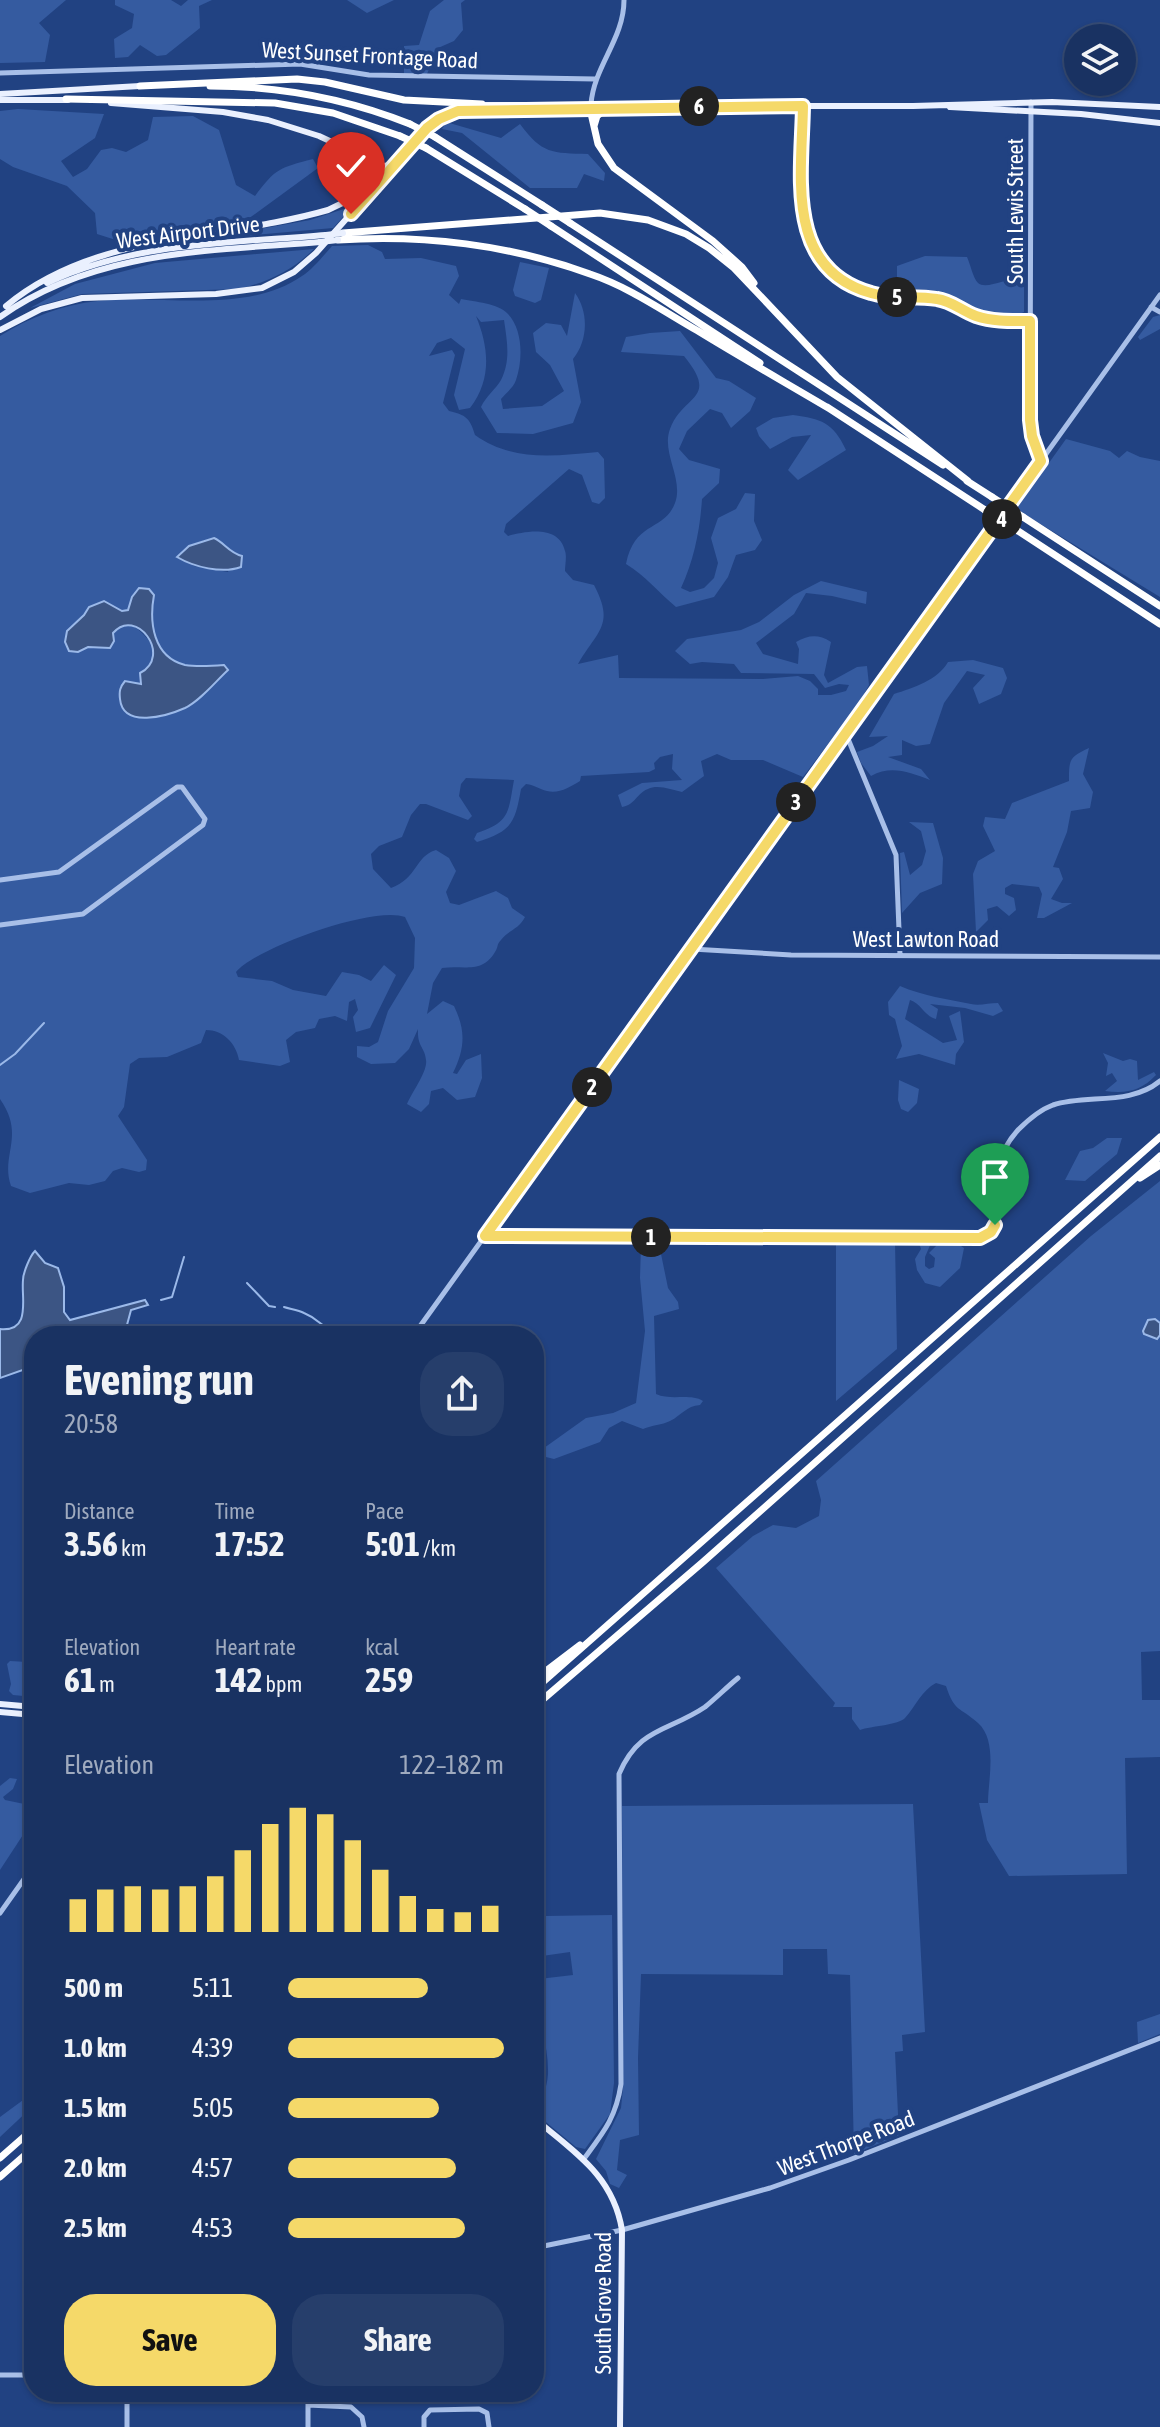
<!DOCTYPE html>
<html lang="en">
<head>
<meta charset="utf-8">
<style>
	body { margin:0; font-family:"Asap Condensed",sans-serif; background:#263e6b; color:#f1f3f6; height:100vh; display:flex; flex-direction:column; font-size:30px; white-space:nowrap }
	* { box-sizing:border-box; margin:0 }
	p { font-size:26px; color:#9faabe }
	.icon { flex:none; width:44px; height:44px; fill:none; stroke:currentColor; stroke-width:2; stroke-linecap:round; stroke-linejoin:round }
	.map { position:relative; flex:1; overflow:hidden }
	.panel { position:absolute; left:24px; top:1326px; width:520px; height:1076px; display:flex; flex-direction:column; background:#193262; border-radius:32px; box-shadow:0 2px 6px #0004,0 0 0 2px #374d77 }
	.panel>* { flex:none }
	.buttons { position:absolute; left:1064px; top:24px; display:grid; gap:16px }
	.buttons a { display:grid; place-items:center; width:72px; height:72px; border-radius:50%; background:#193262; box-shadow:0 2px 6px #0004,0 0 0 2px #374d77; font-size:40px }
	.pin { position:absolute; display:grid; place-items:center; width:68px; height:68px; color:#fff; margin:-82px -34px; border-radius:50% 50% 50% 0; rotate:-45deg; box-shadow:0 0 8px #0007 }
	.pin .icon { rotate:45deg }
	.km { position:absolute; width:40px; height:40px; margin:-20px; border-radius:50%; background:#222; color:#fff; font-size:22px; line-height:40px; text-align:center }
	.round { display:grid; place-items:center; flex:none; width:84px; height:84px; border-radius:32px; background:#263e6b }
	.headline { display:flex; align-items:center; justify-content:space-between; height:136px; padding:0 40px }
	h1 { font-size:44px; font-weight:700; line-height:60px }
	.stats { display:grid; grid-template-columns:repeat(3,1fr); gap:12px; height:136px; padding:8px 40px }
	.stats div { display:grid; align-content:center }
	.stats b { font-size:34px; font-weight:700 }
	.stats small { font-size:22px; font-weight:400 }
	.stats p { font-size:22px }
	.chart { height:224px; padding:16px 40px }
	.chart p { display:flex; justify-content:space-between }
	.chart svg { width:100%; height:144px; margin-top:8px; stroke:#f5d969; stroke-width:6 }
	.button { display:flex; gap:16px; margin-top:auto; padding:16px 40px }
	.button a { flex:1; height:92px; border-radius:32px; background:#f5d969; color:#111; font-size:32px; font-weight:700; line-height:92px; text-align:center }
	.button a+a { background:#263e6b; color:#f1f3f6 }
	ul { padding:0 40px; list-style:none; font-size:26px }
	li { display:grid; grid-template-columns:128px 96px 1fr; align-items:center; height:60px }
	li i { height:20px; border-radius:10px; background:#f5d969 }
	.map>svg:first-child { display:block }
</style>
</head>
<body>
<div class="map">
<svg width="1160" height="2427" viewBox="0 0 1160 2427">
	<rect width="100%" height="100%" fill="#214282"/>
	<path fill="#355ba0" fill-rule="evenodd" d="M0,0H66L39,23L50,35L45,62L0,63Z
		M115,0H171L181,6L188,0H212L199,6L200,28L166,55L157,56L140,45L128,57L115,58L114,39L132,28L134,14L115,5Z
		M347,0H394L367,13Z
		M444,0H465L461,3L463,30L454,41L438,48L427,74H404V46L419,45L430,11Z
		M18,109L104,114L95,138L61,161L73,177L87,169L101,150L112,148L126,152L148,140L153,117L193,116L219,130L236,185L255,196C276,168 279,168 313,159L318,168L248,219L119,241L97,234L95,213L67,186L13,167L0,159V111Z
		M446,122L501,138L520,124C542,154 552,153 588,154L605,173L604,181L584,174L577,188H530L462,133L442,129Z
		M353,206L333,228L199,240L310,220Z
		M368,245L382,252L385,259L421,258L456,266L459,276L449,295L459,304L461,299C475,302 498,303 508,314C523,330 523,360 516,380C514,387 506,393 501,399L503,409L542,406L564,391L550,365L536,352L533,333L546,323L561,325L567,336L575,293C589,312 588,341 573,359L581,402L573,423L533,434L497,433L481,407C486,396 496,389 501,380C511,360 507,341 504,320L481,322L476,316C489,348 492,379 470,408L459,410L454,395L465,349L451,338L437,343L429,356L452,350L455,355L443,403L449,411C466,415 470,418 475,435C513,462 554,456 598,452L604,459L605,498L599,504L592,502L582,475L569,469L506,524L504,532L508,536C527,531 559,525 565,551C567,556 565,565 565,571L573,580L594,585C615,625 598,630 578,664L618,655L619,678L763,679L798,676L810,681L818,689V695H831L846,691L849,685L839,684L825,688L814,674L741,673L734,664L702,662L690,664L675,651L687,639L741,630L759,622L794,595L821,581L867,592L866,604L832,596L806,593L794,614L756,643L763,654L798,664L799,649L796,642C809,635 818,634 831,642L824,675L828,683L857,667L867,666L869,685L859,703L803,777L763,760H731L717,754L701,761L704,776L682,792C672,790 658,784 648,789C637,793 635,805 622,807L618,795L642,783L682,780L672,769L673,754L660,757L654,763L655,769L649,772L581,776L580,781C570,787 559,794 547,791C539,789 535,785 526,784L521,789C515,823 512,831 477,842L474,839L477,833C510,822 508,813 514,780L466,778L461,784L459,796L472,816L468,820L426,804H420L411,815L402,837L379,846L371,854L373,869L391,888C418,878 415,856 436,850L449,858L456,871L446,892L450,903L459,905L496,891L508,898L512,908L525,917C519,929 509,930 501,940C496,945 499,946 495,952C482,974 464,965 442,968L433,983L427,1014L443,1001L454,1006C466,1031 465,1048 453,1073L457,1074L466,1060L481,1054L482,1078L475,1097L457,1100L443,1088L431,1091L429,1104L421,1112L407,1104C412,1092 428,1071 426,1060C425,1047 417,1047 418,1029L409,1049L395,1063L371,1064L357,1057V1046L369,1047L378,1042L388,1011L414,968L415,938L405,917C375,905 257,947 236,972L238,977L272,981L293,990L326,996L342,972L359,975L371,981L384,965L396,975L370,1028L356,1032L353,1017L358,1010L355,999L349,1002L347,1021L335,1016L319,1019L315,1028L296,1032L286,1040L290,1062L280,1066L239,1060C236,1043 223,1030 206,1030L201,1043L167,1057L139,1058L130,1064L124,1107L118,1116L147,1160L146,1170L139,1172L122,1168L113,1171L105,1181L89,1185L69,1183L30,1193L11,1186C0,1155 26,1136 0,1099V336C30,317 62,305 98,301C162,294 246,315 302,276C313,269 323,256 332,246ZM205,540L234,554L228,572L194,566L177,557L189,546ZM137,593L154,595C149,622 153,657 185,665C197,667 212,665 224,665C212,684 193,714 167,712C152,712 133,701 119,696L120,687L125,681L141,685C145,675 153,667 154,656C154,646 150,641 143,634C123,613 114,632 100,648L88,647L78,652L67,631C80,620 91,610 109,608C116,608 120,612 129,610L132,597Z
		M314,249C292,271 268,282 238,289L82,294L30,308L75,284L155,263Z
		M925,256L967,257C970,263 973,278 978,283C986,290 1008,278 1019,278L1024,284V312C993,328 963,298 935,291C921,288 911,291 897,291V266Z
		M520,262L549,268L541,300L535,303L515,296L513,290Z
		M1160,315V329L1140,340L1138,337L1153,317Z
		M680,331L716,378L729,381L756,398L750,411L731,428L722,413L710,409L687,431L679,449L689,460L720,469L719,483L702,499C700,530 694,560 681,588L690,592L704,588L714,578L718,563L711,538L718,518L736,509L745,493L755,494L754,521L762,540L755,550L736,555L728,577L714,597L676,607C658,592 646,576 626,564C635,520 664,532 675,503C684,479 661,453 670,429C683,394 720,400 684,356L621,352L626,337L650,333Z
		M793,415C821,419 833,422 846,450L798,480L788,470L811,435L792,437L770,449L759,436L756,428L773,418Z
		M1066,439L1110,451L1119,458L1127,451L1140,457L1160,461V597L1016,509Z
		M973,660L1003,668L1007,678L1001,694L979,704L973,688L985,675L967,671L944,703L930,744L916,746L902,740V755L888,757L921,769L930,780C909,772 891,765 871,776L861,763L857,752L873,746L888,736L869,737L894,694C913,688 938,680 948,662Z
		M1089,748L1083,774L1093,792L1090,808L1071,811L1067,832L1053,867L1059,868L1063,879L1051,899L1062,903H1072L1044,918H1037L1042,894L1039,887L1012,884L1005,888V894L1014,898L1016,910L1009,916L997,906L987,909L988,920L976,932L973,874L978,861L995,851L983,826L985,817L1005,819L1012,803L1069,781C1069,760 1069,757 1089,748Z
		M909,822L933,823L943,858L942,884L920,893L902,913L900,853L904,852L910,875L922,865L926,851L921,831Z
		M900,986C923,996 947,999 971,1004C979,1006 989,1003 998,1003L1003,1011L993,1016L965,1008L930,1004L938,1009L936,1019C924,1016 921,1003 910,1000L905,1019L943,1043L957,1040L949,1016L960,1011L964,1042L956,1054L955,1065L919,1054L896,1059L902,1046L895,1019L889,1015L888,1002Z
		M1103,1053L1123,1061L1130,1059L1137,1061L1138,1080L1154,1072L1156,1075C1141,1091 1126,1094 1105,1091L1117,1081L1112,1073L1106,1076L1108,1063Z
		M899,1080L919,1089L917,1103L908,1112L901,1109L898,1100Z
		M1107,1138H1122L1117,1154L1085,1181L1065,1180L1080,1151L1093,1148Z
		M1160,1181V1323L1155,1319L1156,1339L1160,1335V1651L1141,1652L1142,1700H1160V1757L1125,1758L1127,1874L1009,1876L987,1840L979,1803H988C988,1780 998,1741 978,1723C959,1706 955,1713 946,1686L936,1683C922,1690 915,1707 905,1718C899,1725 871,1726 860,1730L852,1719V1707H833L835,1703L716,1568L753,1536L773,1525L796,1528L819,1516L821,1500L816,1481L1091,1236Z
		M836,1240L895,1242L897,1349L836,1401Z
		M646,1241L660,1249L668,1288L678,1302L679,1309L654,1316L656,1394C671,1401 690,1393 703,1401L700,1405C686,1406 682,1415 670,1421C662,1425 652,1425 643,1429L622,1421L609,1428L600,1442L554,1459L534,1454V1448H544L586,1418L613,1413L636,1403L645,1331L640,1278L641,1245Z
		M941,1241L955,1242L964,1248L960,1268L940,1287L925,1283L917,1270L915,1259L921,1249L919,1243H931L925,1257V1266L929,1269L934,1267L935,1258L929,1253Z
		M10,1661L27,1662L34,1667V1697L13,1695L9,1691L11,1684L7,1664Z
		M10,1778L17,1779L13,1789L3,1797L5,1800L34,1806V1818L0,1870V1786Z
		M913,1804L925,2032L902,2035L903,2051L895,2052L899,2135L854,2154L850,1975L828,1974L827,1949H783V1975L641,1974L638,2058L639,2135L620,2140L617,2170L627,2175L619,2188L610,2184L606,2171L596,2159L621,2108L623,2088L622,1806Z
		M612,1915L614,2083L610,2114L585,2149L576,2147L541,2118C539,2098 547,2092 548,2074C549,2041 534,2013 539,1979L573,1975L570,1952L542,1956L545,1916Z
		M1160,2014V2034L1138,2043L1137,2022Z
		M534,2024C540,2049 544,2072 534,2097Z
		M34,2092V2105L0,2137V2117Z"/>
	<path fill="#3c5584" stroke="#9bb9e9" stroke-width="2" d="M214,538C225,543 228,552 242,556L241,567C222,574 194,567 177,557L189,546Z
		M139,588L149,589L154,595C149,622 153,657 185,665C197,667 212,666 224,665L228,670C215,682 201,700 185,708C167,716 123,729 120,699C119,691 120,687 125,681L141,684L140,673C173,656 136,606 113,633L114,641L110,648L88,647L78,652L69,651L65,642L67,631L84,615L89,607L104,601L122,611L128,610L132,597Z
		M35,1251L45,1263L58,1268L64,1287V1312L70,1320L145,1300L148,1305L131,1310L124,1336H34V1366L0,1378V1329C32,1332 21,1298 23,1280C23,1273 30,1256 35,1251Z
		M1155,1319L1160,1323V1335L1157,1339L1144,1334L1143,1331L1148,1320Z"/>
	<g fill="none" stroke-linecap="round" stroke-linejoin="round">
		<path stroke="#9bb9e9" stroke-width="2" d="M0,1065L15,1054L44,1023
			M247,1283L269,1306L275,1307
			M161,1300L172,1297L184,1257
			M284,1307C290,1309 298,1310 304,1313C326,1322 317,1331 347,1329"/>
		<path stroke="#a8bfe8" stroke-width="5" d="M0,73L300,64L369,75L595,79
			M1031,102L1030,420L1032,436L1041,461
			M591,104C594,66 624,39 624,0
			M803,106C802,175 784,268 871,293C893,300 915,295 937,299C952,302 962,311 976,316C994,322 1012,321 1030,321
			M1151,307L1160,312
			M846,734L896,855L900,955
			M0,880L59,872L177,787H182L205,819L203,825L83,914L0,925
			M692,949L791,955L1160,957
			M485,1236L983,1237C1005,1226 993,1189 998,1168C1001,1154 1008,1141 1018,1130C1028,1120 1039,1110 1053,1105C1087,1094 1130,1106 1160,1081
			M413,1336L1160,295
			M0,1913L34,1865
			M583,2160C603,2133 616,2118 621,2084L619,1774C639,1727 668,1732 705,1707C716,1698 727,1687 738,1678
			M534,2248L622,2230L770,2188L849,2160L1160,2038
			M0,2375H34
			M308,2405L351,2407L362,2417L364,2427
			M127,2427V2392
			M308,2427V2392
			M424,2427V2417L430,2410L479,2409L487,2413L489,2427"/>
		<path stroke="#eaf0fe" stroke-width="6" d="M0,94L140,86
			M0,100H68
			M111,103L223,112L268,120L319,136L383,166L394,165
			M478,105H631
			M652,106H913L1052,102L1160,107
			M950,107L1081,114L1160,123
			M47,283C133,242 233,243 326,235
			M6,306C96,231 221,241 328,210L357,196L382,173
			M0,317C94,250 210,251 320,242
			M0,330L41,309L82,298L216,294L262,288L294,272L316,253L419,137L443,116L468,109L609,108
			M0,1704L34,1707
			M0,1712L34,1715
			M534,2118C574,2152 613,2175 622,2230L620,2427"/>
		<path stroke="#fff" stroke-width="7" d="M140,86L297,79L325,82L404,100L482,104
			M210,86C280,86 345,98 410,124
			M66,99L275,103L333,113L400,136
			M590,109L598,144L614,168L713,241L742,267L754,283
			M594,126L597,116L603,111L654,106
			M435,137L542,205
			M426,148L525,209
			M570,223L943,465
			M551,226L760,363
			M343,233L600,213L648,220L686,234L709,248L734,268L837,377L968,481
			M338,240C422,234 511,245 590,274C629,287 663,311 698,331C742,358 786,383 830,409
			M827,407L985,510
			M967,481L992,497
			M1023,517L1160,606
			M1015,529L1160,624
			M1140,1178L1160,1165
			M534,1680L580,1645
			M534,1690L1160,1137
			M534,1707L703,1562L1160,1156
			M0,2158L34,2128
			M0,2177L34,2147"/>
		<path stroke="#eaf0fe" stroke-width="6" d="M326,235L343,233
			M320,242L338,240"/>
		<path stroke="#fff" stroke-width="7" d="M410,124L435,137
			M400,136L426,148
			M542,205L570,223
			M525,209L551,226
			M992,497L1023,517
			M985,510L1015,529"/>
	</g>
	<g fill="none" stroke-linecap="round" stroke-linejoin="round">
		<g stroke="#fff" stroke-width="16">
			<path id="route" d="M351,214L427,128L439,119L458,111L803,106C802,174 784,269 871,293C893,300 915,295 937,299C952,301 962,311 976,316C994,322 1012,321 1030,321V420L1032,436L1041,461L485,1236L980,1238L991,1232L995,1225"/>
		</g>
		<use href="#route" stroke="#f5d969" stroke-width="10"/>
	</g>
	<g text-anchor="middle" stroke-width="8" stroke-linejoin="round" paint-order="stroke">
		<g font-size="22" fill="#fff" stroke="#214282">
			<text transform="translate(370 55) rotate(3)" y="8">West Sunset Frontage Road</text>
			<text transform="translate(1015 211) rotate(-90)" y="8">South Lewis Street</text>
			<text transform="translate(188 232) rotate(-7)" y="8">West Airport Drive</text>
			<text x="926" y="947">West Lawton Road</text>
			<text transform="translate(846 2143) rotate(-21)" y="8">West Thorpe Road</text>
			<text transform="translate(603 2303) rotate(-90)" y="8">South Grove Road</text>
		</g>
	</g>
</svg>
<div class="buttons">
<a><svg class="icon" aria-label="layers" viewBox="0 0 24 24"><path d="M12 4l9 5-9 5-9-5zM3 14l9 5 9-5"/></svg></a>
</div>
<div class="pin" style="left:995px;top:1225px;background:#1e9e55"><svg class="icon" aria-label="arrive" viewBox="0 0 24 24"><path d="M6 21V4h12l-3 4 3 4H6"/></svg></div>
<div class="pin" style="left:351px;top:214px;background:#d93025"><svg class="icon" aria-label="check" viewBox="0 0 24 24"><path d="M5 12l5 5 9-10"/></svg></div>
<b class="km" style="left:651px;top:1237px">1</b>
<b class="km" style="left:592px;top:1087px">2</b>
<b class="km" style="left:796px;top:802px">3</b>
<b class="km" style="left:1002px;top:519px">4</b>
<b class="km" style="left:897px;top:297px">5</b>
<b class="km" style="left:699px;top:106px">6</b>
<section class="panel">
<div class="headline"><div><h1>Evening run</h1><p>20:58</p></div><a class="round"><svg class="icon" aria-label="share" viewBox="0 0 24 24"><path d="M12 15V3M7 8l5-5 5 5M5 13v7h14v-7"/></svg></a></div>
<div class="stats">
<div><p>Distance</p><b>3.56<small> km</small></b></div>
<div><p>Time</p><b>17:52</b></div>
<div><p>Pace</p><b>5:01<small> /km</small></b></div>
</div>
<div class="stats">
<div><p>Elevation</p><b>61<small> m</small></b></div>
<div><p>Heart rate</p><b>142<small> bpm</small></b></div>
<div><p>kcal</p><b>259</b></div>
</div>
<div class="chart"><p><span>Elevation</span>122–182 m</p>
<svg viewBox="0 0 160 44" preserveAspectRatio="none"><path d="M5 44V34M15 44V31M25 44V30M35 44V31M45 44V30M55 44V27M65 44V19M75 44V11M85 44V6M95 44V8M105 44V16M115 44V25M125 44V33M135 44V37M145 44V38M155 44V36"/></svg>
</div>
<ul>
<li><b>500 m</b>5:11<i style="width:65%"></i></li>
<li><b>1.0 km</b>4:39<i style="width:100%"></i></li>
<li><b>1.5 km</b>5:05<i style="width:70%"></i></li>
<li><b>2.0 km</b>4:57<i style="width:78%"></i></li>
<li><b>2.5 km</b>4:53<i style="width:82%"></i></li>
</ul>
<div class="button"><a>Save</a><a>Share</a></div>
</section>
</div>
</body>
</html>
